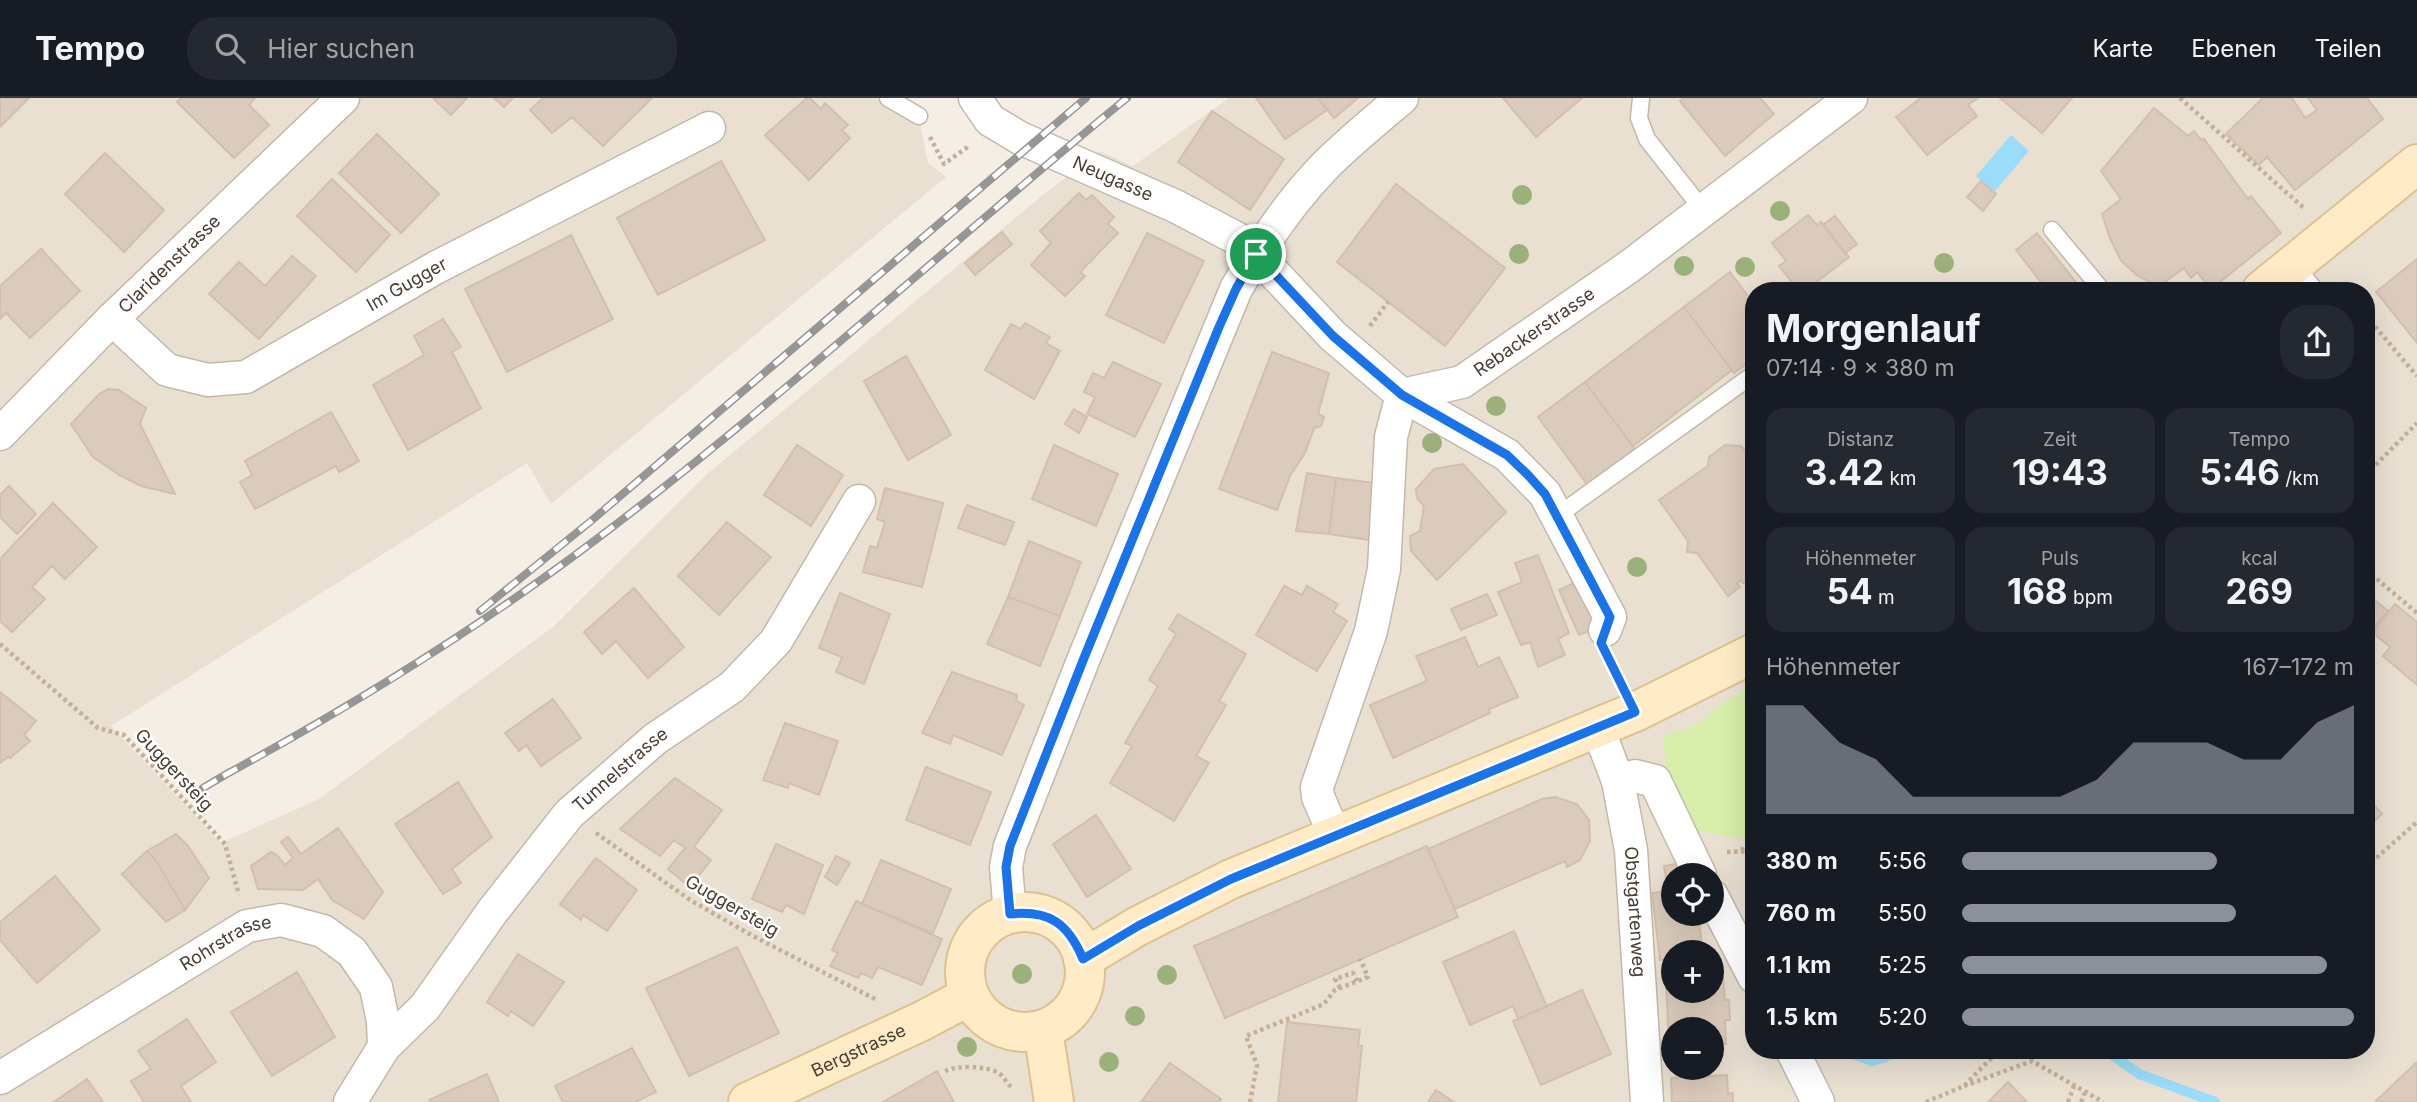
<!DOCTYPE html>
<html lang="de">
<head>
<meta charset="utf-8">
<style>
	body { margin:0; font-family:Inter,sans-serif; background:#242831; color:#f1f3f6; height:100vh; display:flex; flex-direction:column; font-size:26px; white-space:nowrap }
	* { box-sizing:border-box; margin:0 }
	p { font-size:23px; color:#9ea1a6 }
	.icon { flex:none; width:38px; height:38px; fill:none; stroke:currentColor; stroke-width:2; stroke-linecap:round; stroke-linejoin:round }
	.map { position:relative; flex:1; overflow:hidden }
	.details { position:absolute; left:1745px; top:184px; width:630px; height:777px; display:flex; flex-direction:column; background:#171b24; border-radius:28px; box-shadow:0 7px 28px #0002 }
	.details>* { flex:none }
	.buttons { position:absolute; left:1661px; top:765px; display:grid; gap:14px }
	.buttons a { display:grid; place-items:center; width:63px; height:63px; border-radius:50%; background:#171b24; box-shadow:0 7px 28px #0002; font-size:35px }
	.pin { position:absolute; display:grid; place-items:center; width:60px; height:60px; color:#fff; margin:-30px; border:4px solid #fff; border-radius:50%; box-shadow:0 2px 7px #0007 }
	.round { display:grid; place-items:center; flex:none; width:74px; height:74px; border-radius:28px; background:#242831 }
	.headline { display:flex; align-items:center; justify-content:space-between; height:119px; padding:0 21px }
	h1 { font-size:38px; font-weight:700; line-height:52px }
	.stats { display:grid; grid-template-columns:repeat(3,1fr); gap:10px; height:119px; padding:7px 21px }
	.stats div { display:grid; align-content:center; border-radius:18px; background:#242831; text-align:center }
	.stats b { font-size:35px; font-weight:700 }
	.stats small { font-size:19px; font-weight:400 }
	.stats p { font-size:19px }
	.chart { height:196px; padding:14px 21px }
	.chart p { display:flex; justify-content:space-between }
	.chart svg { width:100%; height:126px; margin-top:7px; fill:#8c9099; opacity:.7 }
	ul { padding:0 21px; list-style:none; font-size:23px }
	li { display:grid; grid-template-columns:112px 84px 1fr; align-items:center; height:52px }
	li i { height:18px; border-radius:9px; background:#8c9099 }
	header { display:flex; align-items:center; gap:42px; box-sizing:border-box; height:98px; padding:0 35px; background:#171b24; border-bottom:2px solid #363941 }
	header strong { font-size:33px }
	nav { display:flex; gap:38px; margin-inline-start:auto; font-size:24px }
	.search { width:490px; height:63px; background:#242831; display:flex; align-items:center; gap:18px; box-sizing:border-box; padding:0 24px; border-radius:28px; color:#9ea1a6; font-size:26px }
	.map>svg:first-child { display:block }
</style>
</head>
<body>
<header>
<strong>Tempo</strong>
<div class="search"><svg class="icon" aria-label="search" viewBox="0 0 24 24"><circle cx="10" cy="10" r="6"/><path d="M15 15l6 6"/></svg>Hier suchen</div>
<nav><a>Karte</a><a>Ebenen</a><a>Teilen</a></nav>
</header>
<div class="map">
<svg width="2417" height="1004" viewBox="0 0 2417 1004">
	<rect width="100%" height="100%" fill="#f5eee5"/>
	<path fill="#e9e0d2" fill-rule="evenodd" d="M0,0H875L920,25L928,65L946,79L551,406L527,365L111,628L221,745L319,701L553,529L706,377L1043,97L1100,53L1133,68L1229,0H2417V1004H0ZM1754,192H2366V952H1754ZM1673,777H1712V816H1673ZM1673,854H1712V892H1673ZM1673,931H1712V970H1673Z"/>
	<path fill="#d6eea9" d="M1753,588V742L1697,733L1665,665L1664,637L1684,632L1700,625L1719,608Z"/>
	<path fill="#9adcf9" d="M2011,37L2029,53L1994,94L1976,78Z"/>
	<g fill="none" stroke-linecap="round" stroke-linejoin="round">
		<path stroke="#9adcf9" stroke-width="10" d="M1753,797L1754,799
			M1841,952L1872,963L1907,952
			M2105,952L2139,976L2215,1004"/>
	</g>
	<path fill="#dbcbbc" stroke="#d3bfab" stroke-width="2" d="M0,0H29L0,29Z
		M181,0H255L249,7L269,27L234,60L177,4Z
		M433,0H467L451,17Z
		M494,0H513L504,9Z
		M543,0H652L603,48L572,19L552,35L530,12Z
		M807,0H810L821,11L825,5L848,27L842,32L850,40L809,82L765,37Z
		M1256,0H1318L1327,12L1285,41Z
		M1318,0H1358L1334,20Z
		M1503,0H1582L1536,39Z
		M1683,0H1760L1774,16L1725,58L1680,3Z
		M1921,0H1978L1968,7L1977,18L1927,57L1896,19Z
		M2000,0H2072L2042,35Z
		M2263,0H2292L2305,20L2317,12L2308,0H2367L2383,21L2295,92L2267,59L2259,67L2226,36Z
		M2154,10L2188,38L2194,33L2201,42L2204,41L2248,101L2251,98L2281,135L2211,191L2197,174L2191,180L2184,170L2158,189L2137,177L2121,163L2110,140L2102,116L2121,101L2101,73Z
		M1212,13L1284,61L1250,112L1178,64Z
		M377,36L439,96L401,135L339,75Z
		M105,55L164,112L124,154L65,96Z
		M721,63L765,142L658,197L617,120Z
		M332,81L390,137L356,174L297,118Z
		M1981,83L1996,96L1983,113L1967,99Z
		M1396,86L1505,170L1445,248L1337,164Z
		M1079,95L1086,102L1092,97L1114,119L1108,126L1118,135L1080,174L1085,178L1065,198L1031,167L1051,145L1040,133Z
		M1808,117L1817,127L1821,124L1849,159L1806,192H1798L1779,168L1786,163L1772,145Z
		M1835,118L1857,146L1845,155L1823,127Z
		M1002,134L1012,146L975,177L965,165Z
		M1147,135L1204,163L1164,245L1106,217Z
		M2037,135L2082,192H2047L2016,152Z
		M571,137L613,221L507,274L465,191Z
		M41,151L80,193L30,240L6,215L0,221V188Z
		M292,158L316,178L259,241L209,196L239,164L265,188Z
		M2417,161V245L2376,194Z
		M1730,174L1754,206V260L1734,275L1684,209Z
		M1684,209L1732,272L1633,348L1585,284Z
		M443,221L461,249L452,254L481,310L408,352L373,287L424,257L414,238Z
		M1025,225L1050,239L1046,245L1060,253L1034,301L985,272L1011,226L1021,231Z
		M1272,254L1329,275L1318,316L1324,319L1321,328L1314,330L1305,355L1290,378L1277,412L1219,391Z
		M906,258L951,337L908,362L864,283Z
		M1113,264L1161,286L1135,339L1087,316L1095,299L1084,294L1093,275L1104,280Z
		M1585,284L1635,351L1587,386L1538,319Z
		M108,291L119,292L146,310L140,326L175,396L141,388L119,377L93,359L71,326L99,296Z
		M1074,311L1087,319L1079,335L1065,326Z
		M331,314L359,363L339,374L336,368L255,411L240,384L252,377L245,363Z
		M797,347L843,377L811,428L764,397Z
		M1054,347L1118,376L1096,428L1032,401Z
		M1725,347L1741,348L1754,364V486L1743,485L1741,482L1737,485L1740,489L1728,498L1697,455L1687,454L1688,443L1659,402L1708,368L1709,359Z
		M1463,366L1506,414L1437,482L1411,453L1410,438L1420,433L1424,408L1417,400L1416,391L1434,371Z
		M1307,375L1336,380L1329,436L1296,433Z
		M1336,380L1375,385L1369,442L1329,436Z
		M9,388L36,416L17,436L0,419V397Z
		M885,390L943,405L922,489L863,474L870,448L877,450L885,424L877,421Z
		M53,405L97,449L65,481L52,468L32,489L45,501L12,534L0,523V461Z
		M967,407L1014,424L1005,447L958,430Z
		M727,424L771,459L719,517L678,478Z
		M1029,443L1081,464L1060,518L1008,499Z
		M1538,457L1569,535L1558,541L1565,557L1538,569L1530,544L1521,547L1498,494L1522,484L1515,465Z
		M1578,483L1599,529L1579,537L1559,492Z
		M1284,488L1302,497L1307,488L1338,506L1333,514L1347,523L1317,573L1256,537Z
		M634,490L684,549L648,580L616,543L602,556L584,534Z
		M840,495L890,516L864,586L836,574L842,559L819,550Z
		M2366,495L2388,513L2366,540Z
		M1487,496L1497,517L1461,532L1451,511Z
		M1008,499L1060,518L1040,568L987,546Z
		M2395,506L2417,524V587L2383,558L2390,549L2372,534Z
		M1178,516L1246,556L1219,603L1226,607L1196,658L1209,665L1174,723L1110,685L1132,648L1125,645L1158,588L1149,582L1176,536L1169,531Z
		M1465,539L1478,569L1499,559L1518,599L1489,611L1490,615L1393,660L1370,607L1427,583L1416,558Z
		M952,574L1017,597L1016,603L1024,607L1002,657L953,637L950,646L922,635Z
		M0,594L36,623L24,637L30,643L10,660L8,659L0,665Z
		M553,601L581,640L541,668L526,647L519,653L505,635Z
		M785,625L838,643L819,697L789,685L788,690L763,682Z
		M926,669L991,694L970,747L906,722Z
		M675,680L722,712L694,749L711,762L690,789L668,771L685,750L674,742L660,758L620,731Z
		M458,684L492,739L452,771L461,785L443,796L395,726Z
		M2366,698L2382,716L2366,731Z
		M1555,699L1577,706L1589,722L1590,743L1580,762L1567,769L1565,763L1455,811L1428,751L1542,701Z
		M1096,717L1131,771L1087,799L1053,746Z
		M338,730L383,794L364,821L332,802L318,781L303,792L258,791L251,768L271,754L277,757L285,767L293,760L281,744L288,739L301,756Z
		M176,736L188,748L209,780L185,812L157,764L147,753Z
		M776,746L823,767L804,816L786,807L782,814L752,801Z
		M1427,748L1458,819L1225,920L1194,848Z
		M147,753L157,764L185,812L166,824L122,776Z
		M836,758L850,765L837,787L825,779Z
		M596,760L637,792L607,833L583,817L581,822L560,806Z
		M881,762L951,791L933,835L862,806Z
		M1683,765L1685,777H1673V784L1667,785L1664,768Z
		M55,778L100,832L37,885L0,842V824Z
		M1673,792V816H1698L1703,854H1673V861L1660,862L1652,795Z
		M856,803L942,841L922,887L878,869L872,880L861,875L858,880L830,868L838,855L832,852Z
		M1514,833L1547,909L1518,921L1513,908L1470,927L1443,864Z
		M737,849L779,935L689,978L646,890Z
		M518,856L564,884L533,928L511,913L508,918L487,904Z
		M297,874L335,939L272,978L231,914Z
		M1723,879L1725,902H1729L1730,922H1725L1726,946L1712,947V931H1673V949H1669L1666,882H1673V892H1712V880Z
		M1582,892L1611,956L1541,987L1513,923Z
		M187,921L216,964L181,988L191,1004H144L131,983L151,971L138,953Z
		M1287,924L1360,932L1358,948H1362L1356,1004H1278Z
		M632,950L656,994L635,1004H563L555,988Z
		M2417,964V1004H2375Z
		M1170,965L1221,1001L1219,1004H1141Z
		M937,973L954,1004H883Z
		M487,976L499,1004H430L429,1002Z
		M1727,977L1728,996L1733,995V1004H1672L1671,980Z
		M87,981L103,1004H54Z
		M2008,984L2027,1004H1988Z
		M1436,992L1454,1004H1428Z"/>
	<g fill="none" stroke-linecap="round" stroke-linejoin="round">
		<g stroke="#c4b8aa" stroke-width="19">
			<path id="lane" d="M888,0L919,18
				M1641,0L1639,20L1647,41L1703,112
				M2052,132L2102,192
				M2294,166L2315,192
				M1557,418L1754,276"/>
		</g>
		<g stroke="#c4b8aa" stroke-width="35">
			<g id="street">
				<path id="s1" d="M975,0L990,22L1020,40L1175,108L1236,140L1256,156L1333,238L1402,297L1507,357L1545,396L1610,519L1605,532"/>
				<path id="s2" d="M112,221L167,272L208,282L246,279L435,170L709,30"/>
				<path id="s3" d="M0,336L112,221L343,0"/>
				<path id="s4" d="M1597,628L1618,683L1631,752L1647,1004"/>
				<path d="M1618,683L1635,678L1655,683L1700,777"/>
				<path id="s5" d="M1335,738L1318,699L1317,689L1371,533L1384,471L1391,339L1402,297L1462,284L1630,168L1851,0"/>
				<path d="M1712,798L1754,879"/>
				<path d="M1010,816L1006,769L1010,748L1084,560L1236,191C1261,147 1289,105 1325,68C1349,44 1376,22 1402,0"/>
				<path id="s6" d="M384,949L425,909L492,814L569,716L655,641L732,589L776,543L859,403"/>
				<path d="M1792,952L1818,1004"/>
				<path id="s7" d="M0,980L247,828L281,822L323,833L352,854L376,889L383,923L384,949L350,1004"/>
			</g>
		</g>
		<g stroke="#ddc191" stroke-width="42">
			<g id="secondary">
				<path d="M2262,192L2417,66"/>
				<circle cx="1025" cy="874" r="60"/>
				<path d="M1083,861L1138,828L1231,781L1635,614L1754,555"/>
				<path d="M1043,932L1054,1004"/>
				<path id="s8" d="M748,1004L922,923L969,898"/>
			</g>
		</g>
		<path stroke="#c5af96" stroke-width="4.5" stroke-dasharray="3.5 3.5" stroke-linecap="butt" d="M2180,0L2305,111
			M930,39L944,66L969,48
			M2366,218L2417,278
			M1370,228L1388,204
			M2366,377L2417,325
			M2366,472L2417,515
			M0,546L98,630L124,637L225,746L239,797
			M1611,565L1620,582
			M596,735L690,802L753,838L877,902
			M1741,752L1754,744
			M1727,754L1754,753
			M2366,769L2417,724
			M1340,890L1335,881L1353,875L1357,883
			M945,973C958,967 986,968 999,975C1003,978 1007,985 1011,989
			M1964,988L2032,963L2103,1004
			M1250,1004L1257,967L1246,938L1324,906L1335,892L1368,879L1360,861
			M1926,1004L1964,988L1999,952
			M2068,1004L2074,988
			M2081,1004L2085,994"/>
		<use href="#lane" stroke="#fff" stroke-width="16"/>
		<use href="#street" stroke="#fff" stroke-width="32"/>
		<use href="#secondary" stroke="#ffebc5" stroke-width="38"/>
		<g stroke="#969696" stroke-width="8">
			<path id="rail" d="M480,513L591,423L1086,0
				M223,678C356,606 482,528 602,437C783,300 951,144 1127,0
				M203,690L230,674"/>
		</g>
		<use href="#rail" stroke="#fff" stroke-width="5" stroke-dasharray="16" stroke-linecap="butt"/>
	</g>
	<g fill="#9ab279">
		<circle cx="1522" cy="97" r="10"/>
		<circle cx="1780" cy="113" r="10"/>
		<circle cx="1519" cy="156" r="10"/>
		<circle cx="1944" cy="165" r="10"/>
		<circle cx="1684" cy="168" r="10"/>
		<circle cx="1745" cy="169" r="10"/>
		<circle cx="1496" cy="308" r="10"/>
		<circle cx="1432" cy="345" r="10"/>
		<circle cx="1637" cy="469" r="10"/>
		<circle cx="1022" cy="876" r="10"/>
		<circle cx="1167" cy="877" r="10"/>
		<circle cx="1135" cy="918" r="10"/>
		<circle cx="967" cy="949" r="10"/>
		<circle cx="1109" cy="964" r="10"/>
	</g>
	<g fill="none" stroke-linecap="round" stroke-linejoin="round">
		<g stroke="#fff" stroke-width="14">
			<path id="route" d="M1256,156L1333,238L1402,297L1507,357L1528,377L1545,396L1610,519L1601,545L1635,614L1231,781L1138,828L1083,861C1068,825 1049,812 1010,816L1006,769L1010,748L1084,560L1219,229L1236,191Z"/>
		</g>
		<use href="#route" stroke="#1a73e8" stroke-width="9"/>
	</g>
	<g text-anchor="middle" stroke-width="5" stroke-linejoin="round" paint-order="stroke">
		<g font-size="18" fill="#483e34" stroke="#fff">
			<text dy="6" stroke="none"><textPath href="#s1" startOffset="163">Neugasse</textPath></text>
			<text dy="6" stroke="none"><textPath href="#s3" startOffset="240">Claridenstrasse</textPath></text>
			<text dy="6" stroke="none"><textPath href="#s2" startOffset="341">Im Gugger</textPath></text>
			<text dy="6" stroke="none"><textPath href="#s5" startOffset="606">Rebackerstrasse</textPath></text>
			<text transform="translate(174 672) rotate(47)" y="6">Guggersteig</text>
			<text dy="6" stroke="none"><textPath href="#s6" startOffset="366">Tunnelstrasse</textPath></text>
			<text transform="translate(732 808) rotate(30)" y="6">Guggersteig</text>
			<text dy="6" stroke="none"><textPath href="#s4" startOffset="191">Obstgartenweg</textPath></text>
			<text dy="6" stroke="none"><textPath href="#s7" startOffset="264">Rohrstrasse</textPath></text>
			<text dy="6" stroke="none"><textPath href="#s8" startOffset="122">Bergstrasse</textPath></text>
		</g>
	</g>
</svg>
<div class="buttons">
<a><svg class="icon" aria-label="locate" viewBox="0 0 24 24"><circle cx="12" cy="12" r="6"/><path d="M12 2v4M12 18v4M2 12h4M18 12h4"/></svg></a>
<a>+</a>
<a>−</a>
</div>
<div class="pin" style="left:1256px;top:156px;background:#1e9e55"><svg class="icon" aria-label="arrive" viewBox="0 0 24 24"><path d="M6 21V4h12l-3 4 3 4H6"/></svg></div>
<section class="details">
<div class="headline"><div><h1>Morgenlauf</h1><p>07:14 · 9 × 380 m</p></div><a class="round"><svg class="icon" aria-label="share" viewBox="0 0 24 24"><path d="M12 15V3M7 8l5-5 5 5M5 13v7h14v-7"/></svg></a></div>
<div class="stats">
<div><p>Distanz</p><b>3.42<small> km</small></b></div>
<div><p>Zeit</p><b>19:43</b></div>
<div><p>Tempo</p><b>5:46<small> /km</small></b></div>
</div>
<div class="stats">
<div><p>Höhenmeter</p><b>54<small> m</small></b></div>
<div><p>Puls</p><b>168<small> bpm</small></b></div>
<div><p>kcal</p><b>269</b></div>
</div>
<div class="chart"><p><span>Höhenmeter</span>167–172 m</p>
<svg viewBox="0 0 160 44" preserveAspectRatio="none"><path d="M0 44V6L10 6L20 19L30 25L40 38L50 38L60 38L70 38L80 38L90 32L100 19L110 19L120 19L130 25L140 25L150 12L160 6V44z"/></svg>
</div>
<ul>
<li><b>380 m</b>5:56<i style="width:65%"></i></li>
<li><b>760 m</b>5:50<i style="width:70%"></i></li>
<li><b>1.1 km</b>5:25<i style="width:93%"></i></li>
<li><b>1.5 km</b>5:20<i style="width:100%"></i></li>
</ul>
</section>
</div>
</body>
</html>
